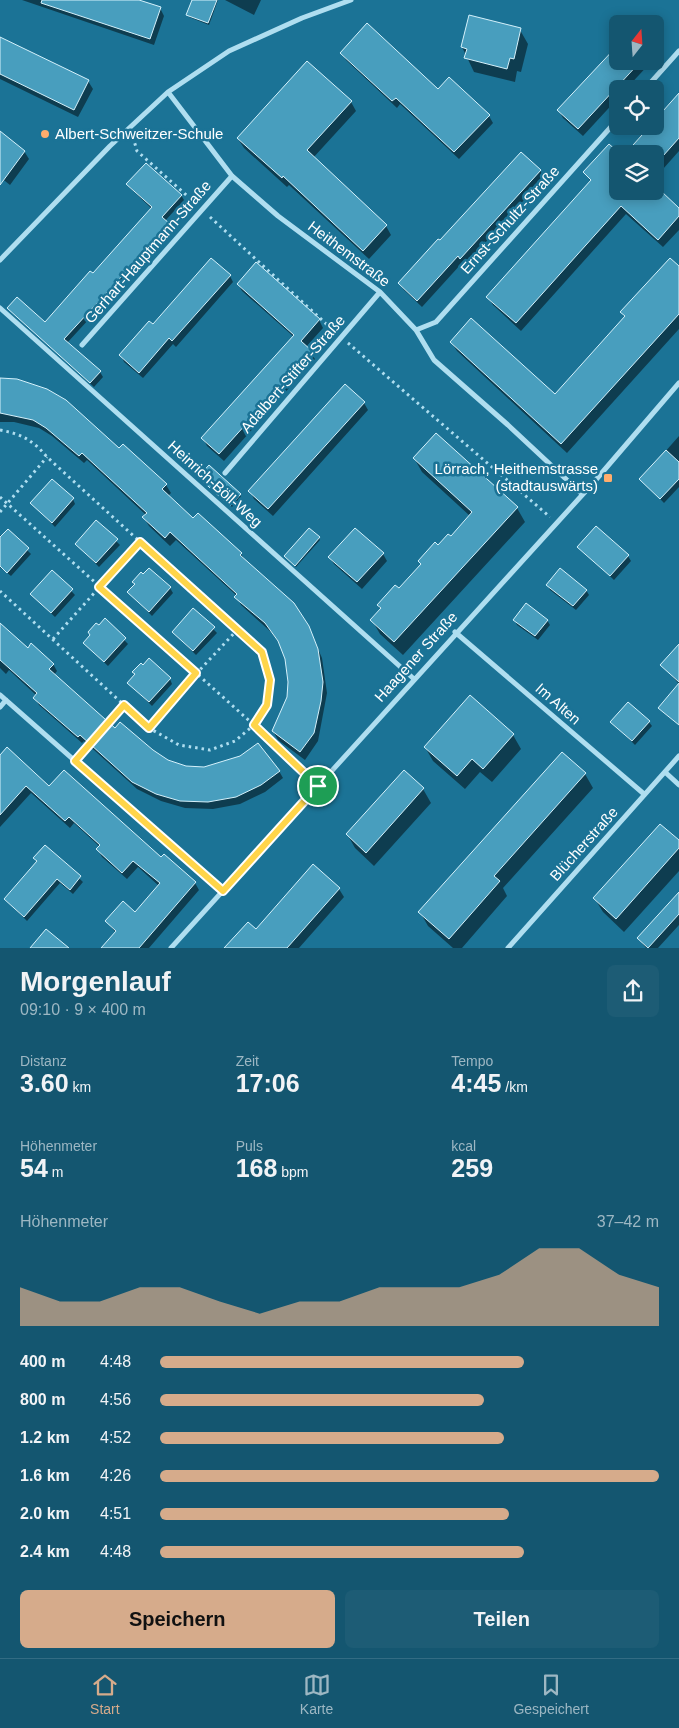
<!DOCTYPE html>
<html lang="de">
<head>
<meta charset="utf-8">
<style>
	body { margin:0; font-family:Arial,sans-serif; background:#1d5c75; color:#f1f3f6; height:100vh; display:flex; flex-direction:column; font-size:19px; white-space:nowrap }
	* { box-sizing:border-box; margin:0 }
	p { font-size:16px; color:#9db7c3 }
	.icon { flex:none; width:28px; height:28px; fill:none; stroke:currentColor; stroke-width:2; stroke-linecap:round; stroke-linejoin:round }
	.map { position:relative; height:948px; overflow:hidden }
	.sheet { display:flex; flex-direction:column; background:#145670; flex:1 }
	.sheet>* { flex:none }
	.needle { width:32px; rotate:17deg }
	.buttons { position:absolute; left:609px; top:15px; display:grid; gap:10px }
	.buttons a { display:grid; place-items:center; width:55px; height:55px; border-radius:8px; background:#145670; box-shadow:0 2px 12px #0003; font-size:25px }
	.pin { position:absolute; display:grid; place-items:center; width:42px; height:42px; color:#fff; margin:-21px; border:2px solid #fff; border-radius:50%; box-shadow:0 1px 5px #0007 }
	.round { display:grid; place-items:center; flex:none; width:52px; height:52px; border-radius:8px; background:#1d5c75 }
	.summary { display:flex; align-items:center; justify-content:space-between; height:85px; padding:0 20px }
	h1 { font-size:28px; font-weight:800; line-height:38px }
	.metrics { display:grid; grid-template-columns:repeat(3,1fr); gap:8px; height:85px; padding:5px 20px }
	.metrics div { display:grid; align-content:center }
	.metrics b { font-size:25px; font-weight:800 }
	.metrics small { font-size:14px; font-weight:400 }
	.metrics p { font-size:14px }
	.chart { height:140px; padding:10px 20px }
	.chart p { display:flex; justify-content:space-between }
	.chart svg { width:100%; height:90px; margin-top:5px; fill:#d6ab8b; opacity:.7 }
	.primary-button { display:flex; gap:10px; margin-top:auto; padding:10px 20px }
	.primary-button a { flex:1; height:58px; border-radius:8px; background:#d6ab8b; color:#111; font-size:20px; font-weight:800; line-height:58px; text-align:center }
	.primary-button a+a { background:#1d5c75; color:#f1f3f6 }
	ul { padding:0 20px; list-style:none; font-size:16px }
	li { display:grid; grid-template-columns:80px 60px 1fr; align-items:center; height:38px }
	li i { height:12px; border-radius:6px; background:#d6ab8b }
	.tab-bar { display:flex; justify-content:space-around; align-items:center; height:70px; border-top:1px solid #336c83; background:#145670; font-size:14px; color:#9db7c3 }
	.tab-bar a { display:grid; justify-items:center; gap:2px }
	.tab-bar .active { color:#d6ab8b }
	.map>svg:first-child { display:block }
</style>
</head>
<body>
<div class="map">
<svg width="679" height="948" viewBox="0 0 679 948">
	<rect width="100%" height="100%" fill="#1b7396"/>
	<path fill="#0007" d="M22,0H135L160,8L164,16L154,45Z
		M193,0H218L209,25L189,17Z
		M225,0H261L254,15Z
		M520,30L528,44L521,72L517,71L515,82L474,72L462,47Z
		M0,39L88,81L93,89L78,117L0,79Z
		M341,53L438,90L489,116L493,123L459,159L400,104L397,108L346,60Z
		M618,61H652L626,89H618V98L583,136L563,118L559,111Z
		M679,95V151L655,178V122Z
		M351,102L356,111L313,158L386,226L391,235L369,259L289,185L287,187L244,148L238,139Z
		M0,133L24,151L29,159L10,185L0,177Z
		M540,170L544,178L465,265L462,263L422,307L404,290L399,283L440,242Z
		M585,172L618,191H655V187L679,209V230L663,247L626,214L521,331L493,305L488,297L591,182Z
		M127,185L181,195L184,200L165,221L172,229L67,343L100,372L103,377L94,387L8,308L45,323L93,275L152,209Z
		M256,264L319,320L323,328L306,347L315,359L224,461L207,446L203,438L294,337L242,291L238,284Z
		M679,267V329L567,453L457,351L451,342L555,396L625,318L622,312Z
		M230,276L233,282L176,347L173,344L143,378L124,362L121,355L153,326Z
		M0,379L119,450L166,485L171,493L168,496L194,520L241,554L246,562L308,626L322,658L327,693L318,741L305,760L278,740L273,731L289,697V682L286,659L281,645L271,632L241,605L237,596L176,540L170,546L149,526L144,518L146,515L87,460L84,463L52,436L39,428L14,422H0Z
		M345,386L364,403L368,410L273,516L254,499L250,491Z
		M679,436V487L664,503L641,479Z
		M414,458L517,508L525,522L403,655L380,634L372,620L381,610L378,605L399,590L422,565L419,561L451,538L470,516L422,472Z
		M201,479L240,495L241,497L232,507Z
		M73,499L75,504L55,527L32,503Z
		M96,521L120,545L99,567L76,544Z
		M8,531L31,554L11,576L0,567V535L2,537Z
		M319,538L320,540L296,567L286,558L285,556Z
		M579,547L628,556L631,561L614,580Z
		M383,554L387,561L362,589L334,564L329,557Z
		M52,571L75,595L55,617L31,594Z
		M548,585L586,590L589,595L576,610L550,590Z
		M170,588L173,593L152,616L129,592Z
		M194,609L217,633L196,655L173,632Z
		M105,620L128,644L108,666L84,643Z
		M515,620H547L550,625L538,640L517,625Z
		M0,624L28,649L53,664L57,671L54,675L115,729L168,761L186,767L279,771L283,778L265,792L240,804L213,809L185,808L161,801L137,789L84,741L82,743L39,705L35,698L37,696L9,670L6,674L0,668Z
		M679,645V684L662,665Z
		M134,672L170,679L172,684L152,706L129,683L135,675Z
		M470,696L513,735L521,749L492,782L480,772L465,789L433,761L425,747Z
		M612,722H649L652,726L635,745Z
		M0,757L195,883L199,890L149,948H102L116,933L107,922L135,913L159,886L138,867L127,879L102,857L98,850L100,847L74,823L70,828L31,793L0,827Z
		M404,771L423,789L431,803L374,866L355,848L347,834Z
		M585,774L593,788L503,888L507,896L462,948H453L428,926L420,912Z
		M679,842V871L624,932L603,912L595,899Z
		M45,846L83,882L73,894L60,883L27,921L6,900L37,863L35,858Z
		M339,889L344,897L299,948H225L248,923L256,931Z
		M679,894V925L658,948H646L638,938Z"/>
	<path fill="#489ebe" stroke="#d5f1fb" d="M42,0H139L161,7L150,39L41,3Z
		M192,0H217L208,23L186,15Z
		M469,15L521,28L514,59L510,58L507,69L464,58L467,49L461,47Z
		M367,23L438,89L449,77L490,115L454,152L396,98L392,101L340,53Z
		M0,37L89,80L74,110L0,74Z
		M618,45V61H641L578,129L557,110Z
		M307,61L352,101L307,150L387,225L363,251L283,176L282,178L237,138Z
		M679,93V138L655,165V154H625L650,126H655V120Z
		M0,131L25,151L0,185Z
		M609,144L618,152V191H661L679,208V216L658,240L621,206L516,323L486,297L591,180L583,172Z
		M521,152L541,170L460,259L458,256L417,301L398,283L438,239L440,240Z
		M146,163L182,195L162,217L170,224L64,339L101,371L90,383L7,308L17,297L45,322L90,271L93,273L152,207L126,184Z
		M211,258L231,275L172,341L169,338L139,373L119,355L149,321L153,324Z
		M670,258L679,266V314L561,444L450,342L471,318L555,394L625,316L620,312Z
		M256,262L320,319L301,341L312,351L219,454L201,438L294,335L237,284Z
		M0,378L17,379L47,389L66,400L119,448L123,444L167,484L162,489L193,518L198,513L242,553L240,555L294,603L309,626L318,649L323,682L321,701L314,733L300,752L272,731L287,697L288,682L285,659L278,641L265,623L234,597L237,594L170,532L165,538L142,517L147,513L82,453L79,456L46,428L33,420L0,413Z
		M345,384L365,402L268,509L248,491Z
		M436,433L518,507L394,642L370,620L381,608L377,605L395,585L399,588L421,564L418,561L435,542L438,545L448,534L451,536L472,512L413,458Z
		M666,450L679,462V479L660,499L639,479Z
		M209,465L241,494L230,506L198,477Z
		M52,479L74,498L52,523L30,503Z
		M96,520L118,539L96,563L75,544Z
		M596,526L629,555L610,576L577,547Z
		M309,528L320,537L295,566L284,556Z
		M355,528L384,553L357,582L328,557Z
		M8,529L29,548L7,573L0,566V537Z
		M149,568L171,587L149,612L127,592L135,584L132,582L141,572L143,574Z
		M560,568L587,590L573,606L546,585Z
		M52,570L73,589L51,613L30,594Z
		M526,603L548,620L535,636L513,620Z
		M193,608L215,627L193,651L172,632Z
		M105,618L126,638L104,662L83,643L90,635L88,632L96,623L99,625Z
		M0,623L28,648L31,643L54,664L49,669L115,728L120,722L153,750L168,760L186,766L204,767L240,756L258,743L280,771L261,785L236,797L208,802L180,801L156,794L132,782L80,735L78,737L33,698L37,693L0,660Z
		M679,644V682L660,665Z
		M149,658L171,678L149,702L127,683L135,674L132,672L141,663L143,665Z
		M679,683V725L658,708Z
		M470,695L514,734L483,769L472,759L457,776L424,747Z
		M628,702L650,721L632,741L610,722Z
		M7,747L49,786L64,770L161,857L164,854L196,882L139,948H101L116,931L105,921L123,901L135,912L160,883L133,861L122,873L96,849L100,845L69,817L65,821L26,786L0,815V755Z
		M562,752L586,773L494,876L500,881L449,939L418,912Z
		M404,770L424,788L366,853L346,834Z
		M660,824L679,840V848L616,919L593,898Z
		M45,845L81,876L70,890L57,879L24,917L4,899L37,861L33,858Z
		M313,864L340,888L287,948H224L248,922L256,929Z
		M679,892V914L648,948L637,938Z
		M46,929L69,948H30Z"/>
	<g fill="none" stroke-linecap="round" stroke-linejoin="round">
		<path stroke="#afdef0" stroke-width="3" stroke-dasharray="2.5 4" stroke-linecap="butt" d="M133,137L137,151L194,202
			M210,217L334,331
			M348,343L550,517
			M0,430C21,434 33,440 47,457L261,652L270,680L267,705L254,725L235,741L210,750L179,745L149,728L0,591
			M0,497L254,725L310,779
			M0,512L47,457
			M53,639L140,542
			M149,728L197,673L238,629
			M81,753L124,705"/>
		<path stroke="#afdef0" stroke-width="5" d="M645,89L679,51
			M168,92L232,176L278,216L380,292L416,330L434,360L508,425L582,494
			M0,260L110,146L168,92L229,51L302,18L351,0
			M0,308L414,679
			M416,330L436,322L618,119
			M82,345L232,176
			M225,473L380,292
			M455,632L644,794
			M0,695L223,891
			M0,707L6,700
			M665,772L679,785
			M171,948L594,482L679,383
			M508,948L679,756"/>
	</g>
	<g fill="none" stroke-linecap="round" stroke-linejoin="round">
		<g stroke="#fff" stroke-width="10">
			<path id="route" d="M140,542L262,652L270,680L267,705L254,725L318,786L223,891L75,761L124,705L149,728L196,673L99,587Z"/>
		</g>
		<use href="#route" stroke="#ffd54a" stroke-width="6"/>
	</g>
	<g fill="#ffad6d" stroke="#1b7396" stroke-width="2">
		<circle cx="45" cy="134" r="5"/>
		<rect x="603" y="473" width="10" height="10" rx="2.5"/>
	</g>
	<g text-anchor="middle" stroke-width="5" stroke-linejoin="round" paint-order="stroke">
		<g font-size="15" fill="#fff" stroke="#1b7396" text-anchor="start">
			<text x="55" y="139">Albert-Schweitzer-Schule</text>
			<text x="598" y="474" text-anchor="end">Lörrach, Heithemstrasse<tspan x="598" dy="17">(stadtauswärts)</tspan></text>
		</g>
		<g font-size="15" fill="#fff" stroke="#1b7396">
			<text transform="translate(510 220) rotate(-48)" y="5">Ernst-Schultz-Straße</text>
			<text transform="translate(148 252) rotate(-49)" y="5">Gerhart-Hauptmann-Straße</text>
			<text transform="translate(349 254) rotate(37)" y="5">Heithemstraße</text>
			<text transform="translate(293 374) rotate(-49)" y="5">Adalbert-Stifter-Straße</text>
			<text transform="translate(215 484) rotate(42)" y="5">Heinrich-Böll-Weg</text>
			<text transform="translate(416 657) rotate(-48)" y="5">Haagener Straße</text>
			<text transform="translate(558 704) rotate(41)" y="5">Im Alten</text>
			<text transform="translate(584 844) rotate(-48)" y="5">Blücherstraße</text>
		</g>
	</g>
</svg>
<div class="buttons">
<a><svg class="needle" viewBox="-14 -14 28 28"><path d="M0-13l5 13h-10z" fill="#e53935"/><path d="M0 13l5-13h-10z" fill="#9db7c3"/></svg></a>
<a><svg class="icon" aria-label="locate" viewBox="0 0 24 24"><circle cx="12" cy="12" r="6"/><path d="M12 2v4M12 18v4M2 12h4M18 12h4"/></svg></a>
<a><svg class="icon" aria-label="layers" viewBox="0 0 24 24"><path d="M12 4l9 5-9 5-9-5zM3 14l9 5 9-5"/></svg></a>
</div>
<div class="pin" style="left:318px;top:786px;background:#1e9e55"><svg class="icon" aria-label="arrive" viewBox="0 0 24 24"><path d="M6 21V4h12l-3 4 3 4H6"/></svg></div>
</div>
<section class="sheet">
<div class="summary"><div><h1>Morgenlauf</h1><p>09:10 · 9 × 400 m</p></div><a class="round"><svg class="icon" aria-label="share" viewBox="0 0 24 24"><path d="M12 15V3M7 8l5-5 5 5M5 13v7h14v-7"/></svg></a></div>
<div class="metrics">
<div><p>Distanz</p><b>3.60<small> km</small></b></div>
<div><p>Zeit</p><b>17:06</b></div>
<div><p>Tempo</p><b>4:45<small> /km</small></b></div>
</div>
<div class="metrics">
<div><p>Höhenmeter</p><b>54<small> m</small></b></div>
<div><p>Puls</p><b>168<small> bpm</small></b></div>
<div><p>kcal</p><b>259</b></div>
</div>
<div class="chart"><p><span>Höhenmeter</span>37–42 m</p>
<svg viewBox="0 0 160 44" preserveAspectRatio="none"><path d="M0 44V25L10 32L20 32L30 25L40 25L50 32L60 38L70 32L80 32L90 25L100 25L110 25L120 19L130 6L140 6L150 19L160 25V44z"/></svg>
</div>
<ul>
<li><b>400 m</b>4:48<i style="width:73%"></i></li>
<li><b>800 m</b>4:56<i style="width:65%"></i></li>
<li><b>1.2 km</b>4:52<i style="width:69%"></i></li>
<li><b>1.6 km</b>4:26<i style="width:100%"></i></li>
<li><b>2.0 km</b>4:51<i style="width:70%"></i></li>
<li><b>2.4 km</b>4:48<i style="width:73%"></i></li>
</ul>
<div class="primary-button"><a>Speichern</a><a>Teilen</a></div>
</section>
<nav class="tab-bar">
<a class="active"><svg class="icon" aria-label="home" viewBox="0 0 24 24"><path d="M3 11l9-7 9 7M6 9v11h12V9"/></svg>Start</a>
<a><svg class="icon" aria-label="map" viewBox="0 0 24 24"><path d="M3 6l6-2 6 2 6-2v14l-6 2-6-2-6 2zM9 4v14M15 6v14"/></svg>Karte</a>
<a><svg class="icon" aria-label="saved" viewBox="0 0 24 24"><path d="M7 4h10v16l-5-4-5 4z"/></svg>Gespeichert</a>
</nav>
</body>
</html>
